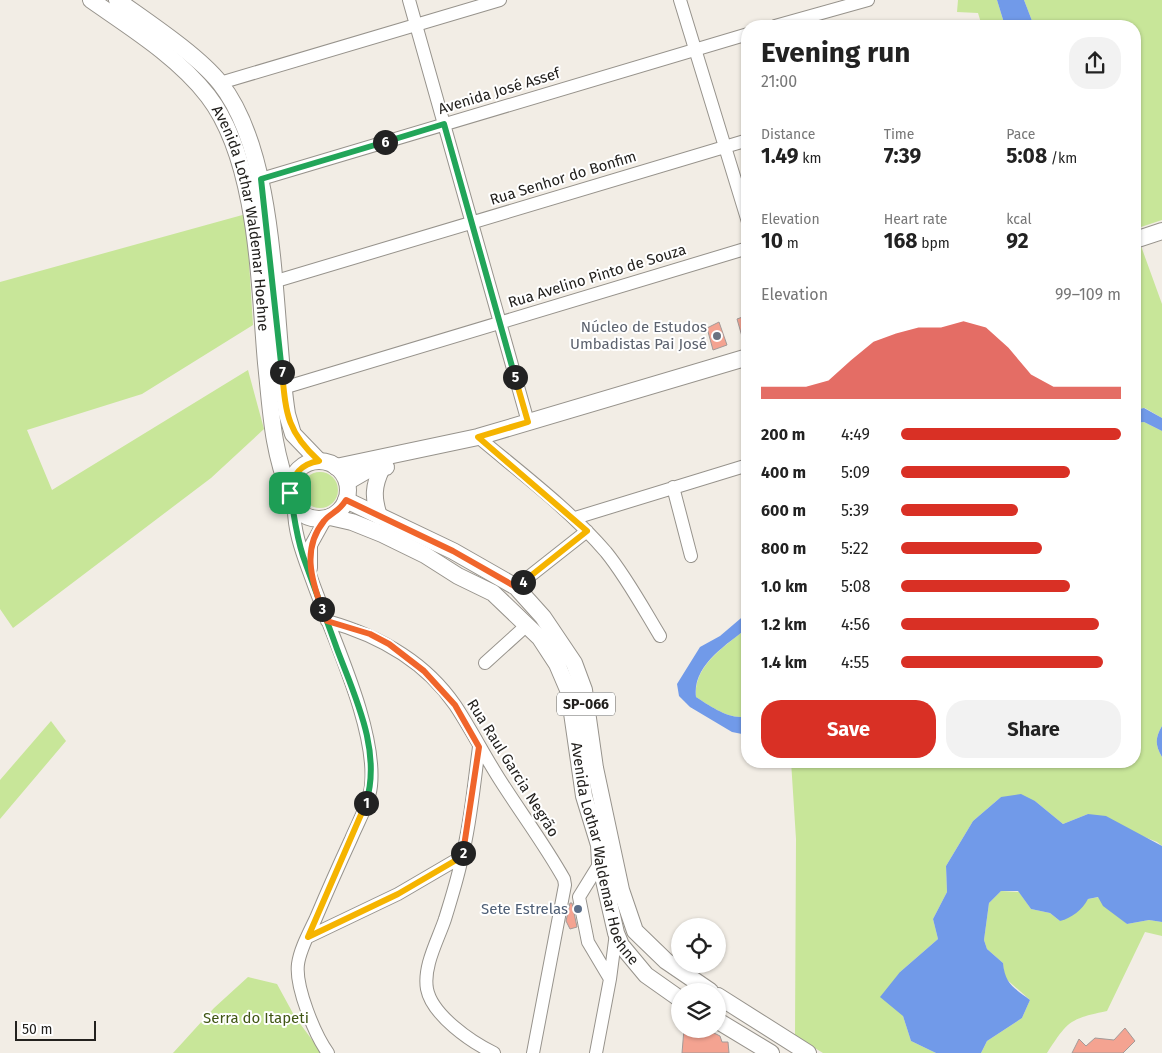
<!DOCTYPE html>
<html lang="en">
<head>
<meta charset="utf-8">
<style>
	body { margin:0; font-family:"Fira Sans",sans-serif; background:#f2f2f2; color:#222; height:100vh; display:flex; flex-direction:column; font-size:19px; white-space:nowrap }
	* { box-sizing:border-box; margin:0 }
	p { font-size:16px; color:#767676 }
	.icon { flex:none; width:28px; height:28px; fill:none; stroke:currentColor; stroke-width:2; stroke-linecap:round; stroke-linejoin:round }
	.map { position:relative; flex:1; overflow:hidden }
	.details { position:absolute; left:741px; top:20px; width:400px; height:748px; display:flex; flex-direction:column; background:#fff; border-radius:20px; box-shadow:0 1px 4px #0004 }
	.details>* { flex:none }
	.buttons { position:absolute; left:671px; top:918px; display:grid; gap:10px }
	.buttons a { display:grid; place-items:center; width:55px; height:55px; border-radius:50%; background:#fff; box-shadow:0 1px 4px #0004; font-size:25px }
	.scale { position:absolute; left:15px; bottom:12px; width:81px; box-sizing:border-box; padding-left:5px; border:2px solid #23211e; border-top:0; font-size:14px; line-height:18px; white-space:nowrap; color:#23211e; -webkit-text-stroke:4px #fff; paint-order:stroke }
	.pin { position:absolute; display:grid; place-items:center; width:42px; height:42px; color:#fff; margin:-21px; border-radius:10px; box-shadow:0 2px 8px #0006 }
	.km { position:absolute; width:25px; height:25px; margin:-12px; border-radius:50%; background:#222; color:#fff; font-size:14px; line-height:25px; text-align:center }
	.round { display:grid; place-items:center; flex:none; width:52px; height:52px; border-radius:20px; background:#f2f2f2 }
	.head { display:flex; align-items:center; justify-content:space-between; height:85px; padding:0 20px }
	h1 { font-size:28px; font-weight:700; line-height:38px }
	.stats { display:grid; grid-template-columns:repeat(3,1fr); gap:8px; height:85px; padding:5px 20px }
	.stats div { display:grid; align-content:center }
	.stats b { font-size:21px; font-weight:700 }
	.stats small { font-size:14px; font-weight:400 }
	.stats p { font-size:14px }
	.chart { height:140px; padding:10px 20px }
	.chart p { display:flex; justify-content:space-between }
	.chart svg { width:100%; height:90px; margin-top:5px; fill:#d93025; opacity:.7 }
	.primary-button { display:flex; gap:10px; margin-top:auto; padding:10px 20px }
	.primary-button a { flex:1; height:58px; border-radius:20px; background:#d93025; color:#fff; font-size:20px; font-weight:700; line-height:58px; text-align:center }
	.primary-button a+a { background:#f2f2f2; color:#222 }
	ul { padding:0 20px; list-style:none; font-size:16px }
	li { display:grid; grid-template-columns:80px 60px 1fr; align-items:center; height:38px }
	li i { height:12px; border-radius:6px; background:#d93025 }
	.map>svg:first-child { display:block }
</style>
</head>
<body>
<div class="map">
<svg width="1162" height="1053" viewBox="0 0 1162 1053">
	<rect width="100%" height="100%" fill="#f2ede5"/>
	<path fill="#c8e699" d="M958,0H997L1005,26H982L978,13L957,12Z
		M1024,0H1162V220L1135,229V26H1034Z
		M246,214L253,325L142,394L27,430L52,490L248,370L264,429L211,478L13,628L0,609V282Z
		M1141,246L1162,304V418L1145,408L1135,410V248Z
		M1144,422L1162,431V726C1155,738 1155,745 1162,757V846L1157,842L1088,814L1063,824L1035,801L1001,797L973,821L946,866L947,892L933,919L938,939L900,972L903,1016L911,1041L936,1053H823L795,1036L796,839L791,761H1135V423Z
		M302 490a18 18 0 1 1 36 0a18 18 0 1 1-36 0Z
		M747,628V716C731,721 710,706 696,697C693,665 726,646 747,628Z
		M51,721L66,741L0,819V780Z
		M1001,891L1019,892L1031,909L1050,913L1060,921L1088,899L1099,897L1127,924L1149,920L1162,922V936L1145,932L1107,1011C1069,1019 1068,1021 1047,1053H981L987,1041L1022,1018L1030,1000L1004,977L1003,963L987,949L984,940L989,903Z
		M248,977L277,984L295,1017L322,1053H173L214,1008Z"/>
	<path fill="#719ae9" d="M997,0H1024L1034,26H1005Z
		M1144,408L1162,418V431L1144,422L1135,423V410Z
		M747,613V628C727,645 692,665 696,697C710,706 731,721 747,716V735L732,732L690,707L679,696L677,684L700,647L720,636Z
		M1162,726V757C1155,745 1155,738 1162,726Z
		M1021,794L1035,801L1063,824L1088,814L1106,816L1162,846V922L1149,920L1127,924L1103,906L1098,897L1088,899C1082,910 1072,918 1060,921L1050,913L1031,909L1018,891H1001L989,903L984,940L987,949L1003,963C1005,984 1014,988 1030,1000L1022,1018L987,1041L981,1053H936L911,1041L903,1016L880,997L900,972L938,939L933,919L947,892L946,866L973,821L1001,797Z"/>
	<path fill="#f4a391" stroke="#a39a98" d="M748,315V346L745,347L737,319Z
		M719,322L727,345L713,350L707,328Z
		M570,903H572L577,927L570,929L566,921Z
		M1125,1028L1135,1041L1123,1053H1072L1079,1039L1086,1046L1095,1038L1114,1040Z
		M684,1029H706L720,1036L722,1042H728L729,1053H682Z"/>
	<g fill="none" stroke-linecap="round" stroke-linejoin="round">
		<g stroke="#97938c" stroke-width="14">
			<path id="minor" d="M409,0L528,422
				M680,0L748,222
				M775,26L868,0
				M220,83L500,0
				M261,179L748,34
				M273,282L748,140
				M283,388L748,248
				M478,437C522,474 569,509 606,552C627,578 643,608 660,636
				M673,487L691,556
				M294,504C293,531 303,555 312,580C332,637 377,728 371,786C369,804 358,822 351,839C339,865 327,892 316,918C309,933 300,949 298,964C295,987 315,1035 328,1053
				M575,518L748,465
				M311,568V545L326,518
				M516,587L587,531
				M327,621C377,635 424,660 455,705C471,729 484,755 500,780C521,813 545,845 564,879L565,885L533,1053
				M485,663L527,625
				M479,747C474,783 471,821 462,857C458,878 451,899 445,919C438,940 423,966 427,989C432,1015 471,1042 494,1053
				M600,863L579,897L588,942L610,979
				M308,937L398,894L463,856
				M596,1053L610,979L616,933"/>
		</g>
		<g stroke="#97938c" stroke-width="18">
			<g id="major">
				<path id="s1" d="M91,0C131,28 178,57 208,96C258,161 259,283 266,363C271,409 272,450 290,493"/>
				<path d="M117,0C146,21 198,55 220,83C280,159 272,319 287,414L293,434L319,461"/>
				<path d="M1135,240L1162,231"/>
				<circle cx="319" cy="490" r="29"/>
				<path d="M336,467L478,437L748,357"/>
				<path d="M347,482L366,471L386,467"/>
				<path d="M346,500L453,551L516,587L543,617L574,663L584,690L595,768L621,890L635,931L666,961L710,991"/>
				<path d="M379,516C373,498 373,486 382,468"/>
				<path id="s2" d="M330,517L352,522L382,534L425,555L458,576L493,593L540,638L557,664L569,692L584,796L599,845L600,863L616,933L621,945L646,975L680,999"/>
				<path d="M718,996L808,1053"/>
				<path d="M718,1021L771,1053"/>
			</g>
		</g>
		<use href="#minor" stroke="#fff" stroke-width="12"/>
		<use href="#major" stroke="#fff" stroke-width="16"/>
	</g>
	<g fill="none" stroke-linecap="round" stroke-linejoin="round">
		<g stroke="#fff" stroke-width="10">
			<path id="split-1" d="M290,493C294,514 296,535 303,556C314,587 326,618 337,649C355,697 382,751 366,803"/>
		</g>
		<g stroke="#fff" stroke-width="10">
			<path id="split-2" d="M366,803L308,937L398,894L463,856V853"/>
		</g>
		<g stroke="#fff" stroke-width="10">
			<path id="split-3" d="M322,609L327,621L370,634L389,644L424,671L455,705L479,747L463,853"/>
		</g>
		<g stroke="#fff" stroke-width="10">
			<path id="split-4" d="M322,609C311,579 302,548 324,521C330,513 338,513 346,500L453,551L516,587L523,582"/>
		</g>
		<g stroke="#fff" stroke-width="10">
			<path id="split-5" d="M515,377L528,422L478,437L587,531L523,582"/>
		</g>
		<g stroke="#fff" stroke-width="10">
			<path id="split-6" d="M385,142L444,124L515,377"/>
		</g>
		<g stroke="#fff" stroke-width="10">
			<path id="split-7" d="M282,372L261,179L385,142"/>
		</g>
		<g stroke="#fff" stroke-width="10">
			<path id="split-8" d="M282,372C286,414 287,432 319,461C301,464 292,474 290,493"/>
		</g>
		<use href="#split-1" stroke="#22a559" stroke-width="6"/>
		<use href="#split-2" stroke="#f5b400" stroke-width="6"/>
		<use href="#split-3" stroke="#f0652b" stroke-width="6"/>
		<use href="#split-4" stroke="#f0652b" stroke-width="6"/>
		<use href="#split-5" stroke="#f5b400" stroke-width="6"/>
		<use href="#split-6" stroke="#22a559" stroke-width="6"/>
		<use href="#split-7" stroke="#22a559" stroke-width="6"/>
		<use href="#split-8" stroke="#f5b400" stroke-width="6"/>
	</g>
	<circle fill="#6b7280" stroke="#fff" stroke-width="2" cx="717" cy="336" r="5"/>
	<circle fill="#5c6f8a" stroke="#fff" stroke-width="2" cx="578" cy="909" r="5"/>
	<g text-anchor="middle" stroke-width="4" stroke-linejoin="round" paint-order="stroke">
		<rect fill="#fff" stroke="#656462" stroke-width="1" x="557" y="692.5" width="58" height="23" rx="4"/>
		<g font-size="14" font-weight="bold" fill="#23211e">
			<text x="586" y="709">SP-066</text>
		</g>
		<g font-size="15" fill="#23211e" stroke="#fff">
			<text transform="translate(499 91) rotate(-17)" y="5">Avenida José Assef</text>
			<text transform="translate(563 178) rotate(-17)" y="5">Rua Senhor do Bonfim</text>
			<text dy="5" stroke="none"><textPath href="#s1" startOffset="281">Avenida Lothar Waldemar Hoehne</textPath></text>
			<text transform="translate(597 276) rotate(-17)" y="5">Rua Avelino Pinto de Souza</text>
			<text transform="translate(513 768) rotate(58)" y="5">Rua Raul Garcia Negrão</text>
			<text dy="5" stroke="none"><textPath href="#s2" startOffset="474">Avenida Lothar Waldemar Hoehne</textPath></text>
		</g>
		<g font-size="15" fill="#5b616d" stroke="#fff" text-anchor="end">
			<text x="707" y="332">Núcleo de Estudos<tspan x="707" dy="17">Umbadistas Pai José</tspan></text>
		</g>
		<g font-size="15" fill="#4e5e75" stroke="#fff" text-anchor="end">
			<text x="568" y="914">Sete Estrelas</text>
		</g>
		<g font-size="15" fill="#415715" stroke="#fff">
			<text x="256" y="1023">Serra do Itapeti</text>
		</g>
	</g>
</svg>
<div class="buttons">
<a><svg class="icon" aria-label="locate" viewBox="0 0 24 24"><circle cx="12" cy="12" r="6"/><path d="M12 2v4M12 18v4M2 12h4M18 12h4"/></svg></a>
<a><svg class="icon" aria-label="layers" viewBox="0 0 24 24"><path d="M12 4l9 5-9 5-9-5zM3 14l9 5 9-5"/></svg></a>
</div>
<div class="scale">50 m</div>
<div class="pin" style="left:290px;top:493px;background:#1e9e55"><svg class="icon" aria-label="arrive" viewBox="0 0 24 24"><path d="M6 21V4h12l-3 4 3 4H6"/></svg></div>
<b class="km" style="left:366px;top:803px">1</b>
<b class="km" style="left:463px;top:853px">2</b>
<b class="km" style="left:322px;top:609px">3</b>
<b class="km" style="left:523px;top:582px">4</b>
<b class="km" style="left:515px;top:377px">5</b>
<b class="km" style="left:385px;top:142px">6</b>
<b class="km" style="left:282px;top:372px">7</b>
<section class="details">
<div class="head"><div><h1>Evening run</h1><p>21:00</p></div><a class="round"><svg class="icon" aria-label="share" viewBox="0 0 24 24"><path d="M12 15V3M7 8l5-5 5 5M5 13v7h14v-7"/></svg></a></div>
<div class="stats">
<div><p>Distance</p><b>1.49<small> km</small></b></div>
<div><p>Time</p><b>7:39</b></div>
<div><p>Pace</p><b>5:08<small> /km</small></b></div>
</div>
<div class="stats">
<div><p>Elevation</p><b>10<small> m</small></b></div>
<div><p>Heart rate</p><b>168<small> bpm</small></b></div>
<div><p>kcal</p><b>92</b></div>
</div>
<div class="chart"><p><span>Elevation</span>99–109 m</p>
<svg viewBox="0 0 160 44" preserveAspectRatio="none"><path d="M0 44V38L10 38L20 38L30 35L40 25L50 16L60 12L70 9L80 9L90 6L100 9L110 19L120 32L130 38L140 38L150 38L160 38V44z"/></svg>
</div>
<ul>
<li><b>200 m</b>4:49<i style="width:100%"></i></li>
<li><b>400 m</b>5:09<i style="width:77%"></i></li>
<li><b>600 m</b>5:39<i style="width:53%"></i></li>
<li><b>800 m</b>5:22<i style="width:64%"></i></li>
<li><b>1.0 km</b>5:08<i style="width:77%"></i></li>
<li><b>1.2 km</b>4:56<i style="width:90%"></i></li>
<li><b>1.4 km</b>4:55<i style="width:92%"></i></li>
</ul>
<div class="primary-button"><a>Save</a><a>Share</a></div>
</section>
</div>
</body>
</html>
